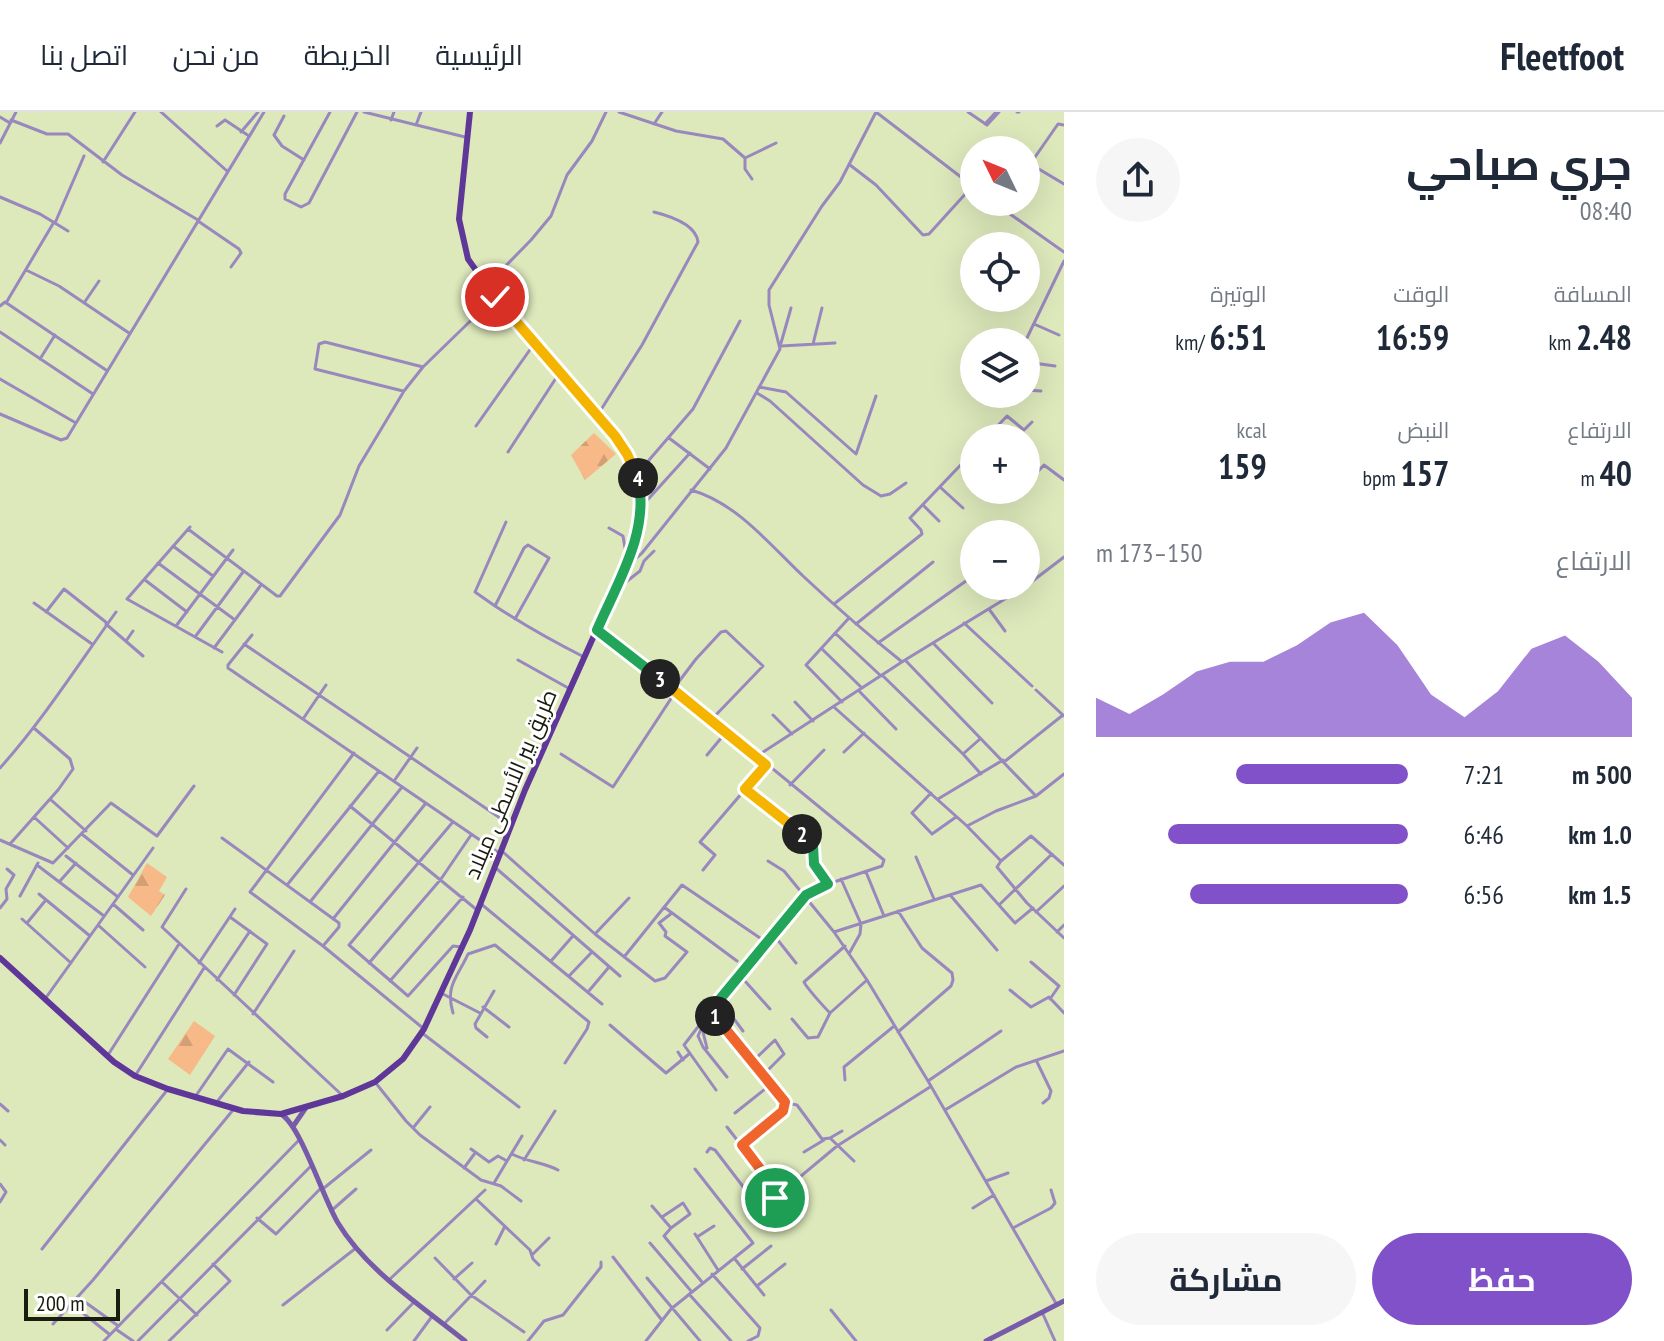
<!DOCTYPE html>
<html lang="ar">
<head>
<meta charset="utf-8">
<style>
	body { margin:0; font-family:"PT Sans Narrow",Cairo,sans-serif; background:#f6f6f7; color:#1f2937; direction:rtl; height:100vh; display:flex; flex-direction:column; font-size:30px; white-space:nowrap }
	* { box-sizing:border-box; margin:0 }
	p { font-size:26px; color:#747a83 }
	.icon { flex:none; width:44px; height:44px; fill:none; stroke:currentColor; stroke-width:2; stroke-linecap:round; stroke-linejoin:round }
	.map { position:relative; flex:1; overflow:hidden; direction:ltr }
	.drawer { display:flex; flex-direction:column; background:#fff; width:600px }
	.drawer>* { flex:none }
	.needle { width:52px; rotate:313deg }
	.fabs { position:absolute; left:960px; top:24px; display:grid; gap:16px }
	.fabs a { display:grid; place-items:center; width:80px; height:80px; border-radius:50%; background:#fff; box-shadow:0 8px 32px #0002; font-size:40px }
	.scale { position:absolute; left:24px; bottom:20px; width:96px; box-sizing:border-box; padding-left:8px; border:4px solid #1a1d0d; border-top:0; font-size:22px; line-height:28px; white-space:nowrap; color:#1a1d0d; -webkit-text-stroke:6px #fff; paint-order:stroke }
	.pin { position:absolute; display:grid; place-items:center; width:68px; height:68px; color:#fff; margin:-34px; border:4px solid #fff; border-radius:50%; box-shadow:0 2px 8px #0007 }
	.km { position:absolute; width:40px; height:40px; margin:-20px; border-radius:50%; background:#222; color:#fff; font-size:22px; line-height:40px; text-align:center }
	.round { display:grid; place-items:center; flex:none; width:84px; height:84px; border-radius:42px; background:#f6f6f7 }
	.overview { display:flex; align-items:center; justify-content:space-between; height:136px; padding:0 32px }
	h1 { font-size:44px; font-weight:700; line-height:60px }
	.figures { display:grid; grid-template-columns:repeat(3,1fr); gap:12px; height:136px; padding:8px 32px }
	.figures div { display:grid; align-content:center }
	.figures b { font-size:34px; font-weight:700 }
	.figures small { font-size:22px; font-weight:400 }
	.figures p { font-size:22px }
	.chart { height:224px; padding:16px 32px }
	.chart p { display:flex; justify-content:space-between }
	.chart svg { width:100%; height:144px; margin-top:8px; fill:#8151c9; opacity:.7 }
	.button { display:flex; gap:16px; margin-top:auto; padding:16px 32px }
	.button a { flex:1; height:92px; border-radius:48px; background:#8151c9; color:#fff; font-size:32px; font-weight:700; line-height:92px; text-align:center }
	.button a+a { background:#f6f6f7; color:#1f2937 }
	ul { padding:0 32px; list-style:none; font-size:26px }
	li { display:grid; grid-template-columns:128px 96px 1fr; align-items:center; height:60px }
	li i { height:20px; border-radius:10px; background:#8151c9 }
	header { display:flex; align-items:center; gap:48px; box-sizing:border-box; height:112px; padding:0 40px; background:#fff; border-bottom:2px solid #e0e1e3 }
	header strong { font-size:38px }
	nav { display:flex; gap:44px; margin-inline-start:auto; font-size:28px }
	main { display:flex; flex:1; min-height:0 }
	.map>svg:first-child { display:block }
</style>
</head>
<body>
<header>
<strong>Fleetfoot</strong>
<nav><a>الرئيسية</a><a>الخريطة</a><a>من نحن</a><a>اتصل بنا</a></nav>
</header>
<main>
<section class="drawer">
<div class="overview"><div><h1>جري صباحي</h1><p>08:40</p></div><a class="round"><svg class="icon" aria-label="share" viewBox="0 0 24 24"><path d="M12 15V3M7 8l5-5 5 5M5 13v7h14v-7"/></svg></a></div>
<div class="figures">
<div><p>المسافة</p><b>2.48<small> km</small></b></div>
<div><p>الوقت</p><b>16:59</b></div>
<div><p>الوتيرة</p><b>6:51<small> /km</small></b></div>
</div>
<div class="figures">
<div><p>الارتفاع</p><b>40<small> m</small></b></div>
<div><p>النبض</p><b>157<small> bpm</small></b></div>
<div><p>kcal</p><b>159</b></div>
</div>
<div class="chart"><p><span>الارتفاع</span>150–173 m</p>
<svg viewBox="0 0 160 44" preserveAspectRatio="none"><path d="M0 44V32L10 37L20 31L30 24L40 21L50 21L60 16L70 9L80 6L90 16L100 31L110 38L120 30L130 17L140 13L150 21L160 32V44z"/></svg>
</div>
<ul>
<li><b>500 m</b>7:21<i style="width:55%"></i></li>
<li><b>1.0 km</b>6:46<i style="width:77%"></i></li>
<li><b>1.5 km</b>6:56<i style="width:70%"></i></li>
</ul>
<div class="button"><a>حفظ</a><a>مشاركة</a></div>
</section>
<div class="map">
<svg width="1064" height="1229" viewBox="0 0 1064 1229">
	<defs>
		<pattern id="forest-firs" width="22" height="20" patternUnits="userSpaceOnUse" patternTransform="scale(2)"><rect width="22" height="20" fill="#f7b988"/><path d="M5 1l3.5 6h-7zM16 11l3.5 6h-7z" fill="#d39f74"/></pattern>
	</defs>
	<rect width="100%" height="100%" fill="#dde8bb"/>
	<path fill="url(#forest-firs)" d="M594,321L616,342L585,368L571,343Z
		M147,751L167,765L159,779L165,783L151,804L128,785Z
		M194,909L215,924L190,963L168,947Z"/>
	<g fill="none" stroke-linecap="round" stroke-linejoin="round">
		<path stroke="#9988be" stroke-width="3" d="M161,0L227,59
			M330,0L285,82V87L301,95L309,91L357,0
			M364,0L465,25
			M619,0L676,19L723,27L745,46V57L752,67
			M876,0L974,75
			M968,0L987,13L999,0
			M1017,0H1019
			M284,4L274,23L282,34L304,48
			M0,5L10,11
			M11,8L47,22H68L122,63L198,108
			M391,8L394,0
			M654,12L662,0
			M985,12L996,0
			M416,13L421,0
			M217,14L225,8L249,24
			M241,20L258,0
			M0,31L16,0
			M745,46L776,31
			M103,50L135,0
			M850,53L876,73L923,123L929,122L968,79L974,76
			M1032,53L1064,72
			M1026,58L1058,12L1064,13
			M0,85L40,102L68,119
			M993,90L1064,140
			M198,109L239,137L241,141L231,155
			M55,111L84,44
			M26,158L59,174L129,221
			M486,174L531,128L551,104L567,63L592,29L606,0
			M6,191L54,110
			M84,191L99,169
			M0,194L5,190L106,258
			M1034,212L1059,223
			M0,220L93,282
			M1025,230L1064,149
			M781,231L791,196
			M813,232L822,196
			M781,234L835,231
			M40,247L55,223
			M1026,250L1055,254
			M0,267L76,311
			M759,275L786,280L856,342L876,284
			M1026,278L1041,279
			M403,279L315,257L319,232L325,230L423,255
			M757,281L770,289L863,373L881,384L890,382L906,371
			M0,302L61,328L67,326L264,0
			M597,304L642,233L698,130C696,112 670,104 654,100
			M476,314L534,232
			M669,326L710,357
			M986,326L1007,304L1024,318L1032,310
			M508,340L560,260
			M963,350L974,360
			M637,362L693,297L740,209
			M1026,372L1044,353L1064,368
			M940,375L963,396
			M691,378C737,391 770,433 803,464C835,494 867,522 901,549
			M1011,388L1020,378
			M923,393L939,409
			M642,394L690,341
			M190,415L127,487L222,540
			M609,416L623,424L625,436L630,443
			M188,417L277,484H280L340,403L359,354L404,279L423,255L495,185
			M173,434L213,464
			M158,451L235,508
			M628,454L642,441L726,336L780,237L769,193V178L822,94L840,70L876,0
			M145,468L187,500
			M617,477L640,459L644,449L654,439
			M34,491L92,532
			M834,492L922,422L921,418L910,406L974,339
			M495,494L475,480L506,410
			M989,497L1005,519
			M46,500L64,477L107,511
			M515,507L549,446L528,433L524,436L495,494C524,513 554,530 584,545
			M964,511L1032,574
			M106,512L143,544
			M856,512L933,450
			M176,514L233,438
			M597,518L690,589L884,748L882,754L828,772L806,783L711,898L786,991L797,993L822,1027L830,1026L854,1049
			M835,521L881,564
			M252,523L228,553V556L499,741
			M195,525L243,460
			M126,529L133,519
			M878,531L966,469
			M933,531L992,591
			M244,532L509,712
			M214,536L261,473
			M822,537L862,576
			M518,548L570,577
			M906,549L1036,684
			M882,563L963,642L980,627
			M674,576L696,547L721,520L726,519L763,554L712,607
			M1036,578L1064,604
			M860,580L896,617
			M795,590L813,609
			M842,590L806,553L849,506
			M835,596L967,714L996,699L1036,684L1064,662
			M773,603L792,622
			M303,607L326,573
			M844,640L864,621
			M354,641L250,780L323,834L424,917
			M561,642L613,675L676,579
			M963,642L981,662
			M707,643L727,619
			M757,644L905,548L1026,474L1064,445
			M1004,650L1063,603
			M0,656C43,608 78,553 116,500
			M394,669L417,636
			M790,673L824,638
			M745,677L811,729L814,752L828,772
			M931,681L912,701L932,722L956,705
			M50,687L86,719
			M938,687L1003,648
			M350,694L477,798
			M34,705L68,736
			M452,711L349,833L408,884L453,834L462,835
			M967,714L1001,749L997,755L1027,791L1064,826
			M83,723L133,763
			M222,726L339,811V815L323,834
			M0,728L53,751L111,691L157,724L194,674
			M10,732L58,678L73,657L70,647L35,617
			M503,740L595,822L655,869L665,866L687,840L665,824L666,820L659,811L672,801
			M66,744L118,785
			M916,745L934,787
			M768,749L784,759L834,820L981,773L1015,811L1033,796
			M1001,749L1031,724L1064,753
			M37,753L104,804
			M497,757L620,864
			M703,758L715,743L700,730L766,653
			M866,760L884,804
			M841,767L861,812L860,822L850,840
			M60,769L76,751
			M287,773L379,659
			M186,777L162,815L343,984
			M39,782L90,824
			M20,784L38,751
			M951,784L997,838
			M310,790L402,675
			M480,791L602,892
			M113,792L143,818
			M1000,792L1052,742
			M664,795L737,849
			M0,796L7,787L6,777L14,763L7,757
			M1036,800L1064,774
			M230,805L267,832L234,883
			M22,807L71,851
			M333,807L426,691
			M27,811L45,789
			M98,813L145,855
			M834,820L867,868L928,969L1057,1193
			M1057,820L1064,813
			M595,822L629,786
			M773,822L796,851
			M624,845L682,773L763,828
			M551,849L572,825
			M1031,850L1059,874L1050,887
			M199,851L235,797
			M369,851L441,767L471,723
			M741,860L744,868L770,897
			M569,864L591,841
			M217,868L250,819
			M390,869L463,785
			M1010,878L1031,895L1049,885L1064,901
			M588,880L609,855
			M441,881L480,901
			M45,887L153,736
			M720,888L743,919
			M483,895L509,915
			M711,898L684,933L716,978
			M453,901C445,874 457,866 468,842L495,833L589,910L587,917L565,951
			M830,901C824,895 806,875 804,870L845,834
			M253,902L294,839
			M792,907L808,926L818,925L830,901L867,868
			M701,910L702,915L698,924L703,935L727,965
			M610,913L666,961L689,942
			M702,916L707,936
			M898,920L951,874L953,868L952,861L922,836L898,799
			M422,921L519,995
			M487,925L476,916L475,912L494,879
			M678,940L683,948
			M108,943L179,832
			M752,950L775,928L784,942L763,963
			M1037,950L1051,979L1049,986L1043,991
			M135,964L204,856
			M845,968L844,955L893,915
			M928,969L1001,919
			M375,970L406,1009L420,1023L481,1068L501,1074L521,1089
			M195,985L228,937L273,970
			M216,991L249,950
			M0,992L8,999
			M945,998L1016,955L1064,939
			M735,1001L770,973
			M727,1015L780,1083
			M413,1016L430,995
			M830,1026L842,1019
			M0,1028L5,1033
			M742,1033L783,999L785,990
			M471,1037L489,1050L498,1044L507,1049
			M707,1040L710,1036L715,1038L761,1098
			M804,1040L824,1028
			M512,1042C527,1050 543,1050 558,1058
			M524,1048L555,999
			M464,1056L475,1041
			M986,1069L1008,1061
			M494,1071L522,1024
			M0,1072L6,1080L0,1090
			M324,1076L371,1038
			M476,1087L530,1138L533,1147L539,1153
			M652,1094L671,1116L664,1124L702,1170
			M973,1096L994,1083
			M331,1099L356,1077
			M758,1100L837,1034L930,975
			M662,1105L683,1091L690,1102L671,1116
			M257,1106L276,1122L320,1077
			M1013,1116L1051,1096L1055,1091L1051,1078
			M695,1122L718,1158
			M697,1125L714,1114
			M650,1131L691,1179
			M496,1132L505,1114
			M42,1137L168,977
			M532,1143L549,1126
			M613,1145L661,1207
			M435,1146L471,1183L524,1220
			M734,1146L764,1183
			M742,1157L771,1134
			M712,1162L760,1216L758,1224L748,1229
			M647,1166L700,1229
			M390,1167L485,1078
			M454,1167L472,1151
			M162,1170L197,1203
			M757,1174L785,1152
			M689,1182L731,1229
			M78,1185L117,1213
			M283,1193L356,1136
			M831,1198L856,1229
			M1042,1200L1055,1229
			M84,1202L109,1222
			M53,1212L93,1168L233,998
			M444,1212L485,1169
			M117,1218L133,1229
			M387,1218L415,1189
			M104,1229L299,1028
			M138,1229L311,1054
			M169,1229L230,1169L213,1152
			M414,1229L433,1203
			M528,1229L544,1209L563,1203L601,1155V1150
			M646,1229L671,1197L753,1131L695,1057"/>
		<path stroke="#775aa9" stroke-width="5" d="M281,1002C301,1014 323,1086 338,1111C367,1159 422,1194 465,1229
			M294,1013L305,997
			M986,1229L1064,1189"/>
		<path stroke="#5f3799" stroke-width="6" d="M0,846L114,950L135,964L168,977L243,999L281,1002L343,984L375,970L403,947L424,917L470,818L525,678L630,443C645,401 647,372 622,334L495,185L468,147L459,107L470,0"/>
	</g>
	<g fill="none" stroke-linecap="round" stroke-linejoin="round">
		<g stroke="#fff" stroke-width="16">
			<path id="split-1" d="M715,904L785,990L783,999L742,1033L780,1083L775,1086"/>
		</g>
		<g stroke="#fff" stroke-width="16">
			<path id="split-2" d="M715,904L711,898L806,783L828,772L814,752L813,733L802,722"/>
		</g>
		<g stroke="#fff" stroke-width="16">
			<path id="split-3" d="M660,567L766,653L745,677L802,722"/>
		</g>
		<g stroke="#fff" stroke-width="16">
			<path id="split-4" d="M638,366C650,420 618,469 597,518L660,567"/>
		</g>
		<g stroke="#fff" stroke-width="16">
			<path id="split-5" d="M495,185L615,324L627,342L638,366"/>
		</g>
		<use href="#split-1" stroke="#f0652b" stroke-width="10"/>
		<use href="#split-2" stroke="#22a559" stroke-width="10"/>
		<use href="#split-3" stroke="#f5b400" stroke-width="10"/>
		<use href="#split-4" stroke="#22a559" stroke-width="10"/>
		<use href="#split-5" stroke="#f5b400" stroke-width="10"/>
	</g>
	<g text-anchor="middle" stroke-width="6" stroke-linejoin="round" paint-order="stroke">
		<g font-size="22" fill="#1a1d0d" stroke="#fff">
			<text transform="translate(510 672) rotate(-67)" y="8">طريق بير الأسطى ميلاد</text>
		</g>
	</g>
</svg>
<div class="fabs">
<a><svg class="needle" viewBox="-14 -14 28 28"><path d="M0-13l5 13h-10z" fill="#e53935"/><path d="M0 13l5-13h-10z" fill="#747a83"/></svg></a>
<a><svg class="icon" aria-label="locate" viewBox="0 0 24 24"><circle cx="12" cy="12" r="6"/><path d="M12 2v4M12 18v4M2 12h4M18 12h4"/></svg></a>
<a><svg class="icon" aria-label="layers" viewBox="0 0 24 24"><path d="M12 4l9 5-9 5-9-5zM3 14l9 5 9-5"/></svg></a>
<a>+</a>
<a>−</a>
</div>
<div class="scale">200 m</div>
<div class="pin" style="left:775px;top:1086px;background:#1e9e55"><svg class="icon" aria-label="arrive" viewBox="0 0 24 24"><path d="M6 21V4h12l-3 4 3 4H6"/></svg></div>
<div class="pin" style="left:495px;top:185px;background:#d93025"><svg class="icon" aria-label="check" viewBox="0 0 24 24"><path d="M5 12l5 5 9-10"/></svg></div>
<b class="km" style="left:715px;top:904px">1</b>
<b class="km" style="left:802px;top:722px">2</b>
<b class="km" style="left:660px;top:567px">3</b>
<b class="km" style="left:638px;top:366px">4</b>
</div>
</main>
</body>
</html>
